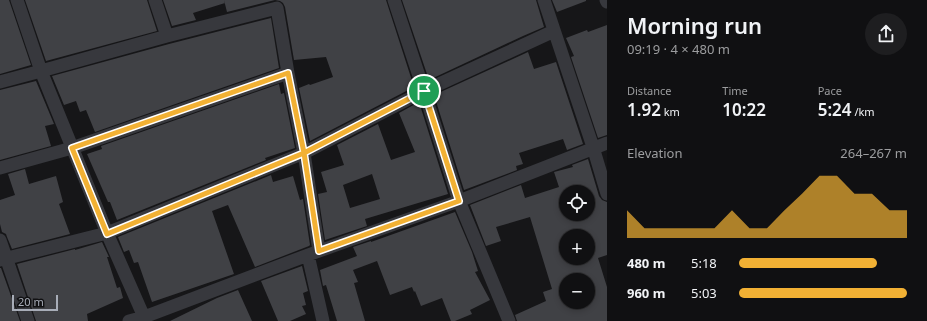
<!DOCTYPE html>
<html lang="en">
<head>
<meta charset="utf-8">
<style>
	body { margin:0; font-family:"Noto Sans",sans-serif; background:#1e1e20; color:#f1f3f6; height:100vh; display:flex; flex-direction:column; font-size:15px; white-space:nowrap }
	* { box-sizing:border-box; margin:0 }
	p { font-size:13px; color:#9c9d9f }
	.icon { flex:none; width:22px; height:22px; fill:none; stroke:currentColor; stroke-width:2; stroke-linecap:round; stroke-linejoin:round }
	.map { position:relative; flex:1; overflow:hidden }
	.drawer { display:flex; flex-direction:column; background:#101012; width:320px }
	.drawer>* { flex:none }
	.tools { position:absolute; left:559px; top:185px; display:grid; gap:8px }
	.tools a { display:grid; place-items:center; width:36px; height:36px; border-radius:50%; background:#101012; box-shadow:0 2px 6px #0003,0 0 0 1px #303032; font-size:20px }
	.scale { position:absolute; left:12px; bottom:10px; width:46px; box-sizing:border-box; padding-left:4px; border:2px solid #a8adb8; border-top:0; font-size:11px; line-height:14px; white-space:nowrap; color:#a8adb8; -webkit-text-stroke:3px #111113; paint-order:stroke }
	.pin { position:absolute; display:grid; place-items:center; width:34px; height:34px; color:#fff; margin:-17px; border:2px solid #fff; border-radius:50%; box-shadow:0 1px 4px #0007 }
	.round { display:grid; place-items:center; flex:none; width:42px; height:42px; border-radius:21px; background:#1e1e20 }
	.summary { display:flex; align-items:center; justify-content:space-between; height:68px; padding:0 20px }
	h1 { font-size:22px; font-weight:600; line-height:30px }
	.figures { display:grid; grid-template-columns:repeat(3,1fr); gap:6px; height:68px; padding:4px 20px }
	.figures div { display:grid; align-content:center }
	.figures b { font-size:17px; font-weight:600 }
	.figures small { font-size:11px; font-weight:400 }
	.figures p { font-size:11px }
	.chart { height:112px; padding:8px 20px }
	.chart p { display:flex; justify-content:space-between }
	.chart svg { width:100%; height:72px; margin-top:4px; fill:#f2b134; opacity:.7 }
	ul { padding:0 20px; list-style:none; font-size:13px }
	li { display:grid; grid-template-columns:64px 48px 1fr; align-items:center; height:30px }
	li i { height:10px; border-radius:5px; background:#f2b134 }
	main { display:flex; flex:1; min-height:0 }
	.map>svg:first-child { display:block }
</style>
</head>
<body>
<main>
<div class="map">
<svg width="607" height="321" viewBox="0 0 607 321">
	<rect width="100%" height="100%" fill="#161618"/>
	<path fill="#404145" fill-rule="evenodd" d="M0,0H9L31,65L0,74Z
		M25,0H147L157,31L46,61Z
		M163,0H224L225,3L193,13L196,20L172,26Z
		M224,0H386L414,87L310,141L299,88L309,84L310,85L333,77L326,57L294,60L285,7L283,3L280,1L275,0L227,12Z
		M402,0H536L544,27L523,36L429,80Z
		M552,0H586V1L557,12Z
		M271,18L279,68L95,132L86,110L80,112L76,101L64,105L52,76L169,44Z
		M607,25V135L598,138L571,57L574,56L566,38L587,30L588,32Z
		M528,52L534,69L556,62L583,144L567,150L563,139L519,153L523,164L516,166L517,170L464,190L434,95Z
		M36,81L54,124L45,126L51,146L0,160V90Z
		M279,84L281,94L284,93L295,148L265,158L266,160L117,220L110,202H108L87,154L102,149L101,146Z
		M419,102L448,194L365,219L367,226L325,240L318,194L327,192L321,172L344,165L337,145L378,124L391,160L415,152L399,113ZM372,174L380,199L350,208L343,185Z
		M588,159L599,196L602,200L607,202V255L598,258L607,287V321H517L515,315L546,301L543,292L552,289L530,217L496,227L501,241L486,246L470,205L521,185L525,198L559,187L554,172L573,167L572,165ZM566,192H588V214H566ZM566,236H588V258H566ZM566,280H588V302H566Z
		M25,169L29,184L56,176L63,202L59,204L70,234L12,249L7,237L6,234L2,232L0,224V200L15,195L8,174Z
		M271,175L273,182L293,176L300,200L303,199L310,245L309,246L255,267L228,205L212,211L234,274L152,302L138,262L134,263L129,250L124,252L118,237Z
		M455,212L472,252L478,271L475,272L490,300L470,310L472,314L455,321H451L442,298L421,306L415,291L414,292L412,287L390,295L377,261L353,270L358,282L354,283L365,321H337L326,285L323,286L320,270L357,256L353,247L371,241V242Z
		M102,242L109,257H107L117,288L120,287L123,298L87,314L88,321H36L17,264L75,249V250Z
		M302,266L308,291L303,293L306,305L302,306L306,314L290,321H278L261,281Z
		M0,268H1L20,321H0Z
		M238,290L252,321H170L217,298Z"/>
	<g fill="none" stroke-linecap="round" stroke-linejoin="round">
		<path stroke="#37383d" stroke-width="13" d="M155,0L167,36L41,71L107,233L144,317L308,255L459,201L424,91L394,0
			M544,0L593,147L607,194
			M606,0L607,2
			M167,36L277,8L288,73L304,153L319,251
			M0,82L41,71L17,0
			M0,168L72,148L288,73
			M0,240L28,321
			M308,255L323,321
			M0,260L107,233L304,153L424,91L554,31
			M129,321L144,317
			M509,321L459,201L607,143"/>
	</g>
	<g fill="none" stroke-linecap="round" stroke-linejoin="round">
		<g stroke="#fff" stroke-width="8">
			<path id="route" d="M424,91L304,153L288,73L72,148L107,234L304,153L319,251L459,201L424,91"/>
		</g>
		<use href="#route" stroke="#f2b134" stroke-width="5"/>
	</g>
</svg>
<div class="tools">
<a><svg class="icon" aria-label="locate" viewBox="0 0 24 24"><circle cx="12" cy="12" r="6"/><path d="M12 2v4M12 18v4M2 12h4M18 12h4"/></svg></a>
<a>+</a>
<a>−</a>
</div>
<div class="scale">20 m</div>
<div class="pin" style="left:424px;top:91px;background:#1e9e55"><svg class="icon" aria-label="arrive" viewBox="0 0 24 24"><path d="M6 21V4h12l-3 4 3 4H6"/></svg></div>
</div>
<section class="drawer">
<div class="summary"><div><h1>Morning run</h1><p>09:19 · 4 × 480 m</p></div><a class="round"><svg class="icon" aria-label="share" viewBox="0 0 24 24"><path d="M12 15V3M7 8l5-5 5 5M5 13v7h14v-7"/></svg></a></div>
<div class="figures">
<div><p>Distance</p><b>1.92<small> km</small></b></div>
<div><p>Time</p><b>10:22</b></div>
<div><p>Pace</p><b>5:24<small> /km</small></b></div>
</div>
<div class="chart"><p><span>Elevation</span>264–267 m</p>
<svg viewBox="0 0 160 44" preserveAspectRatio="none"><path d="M0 44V27L10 38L20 38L30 38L40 38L50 38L60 27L70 38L80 38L90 27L100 17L110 6L120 6L130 17L140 17L150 27L160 27V44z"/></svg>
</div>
<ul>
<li><b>480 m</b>5:18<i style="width:82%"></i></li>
<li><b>960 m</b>5:03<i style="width:100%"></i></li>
</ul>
</section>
</main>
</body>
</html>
